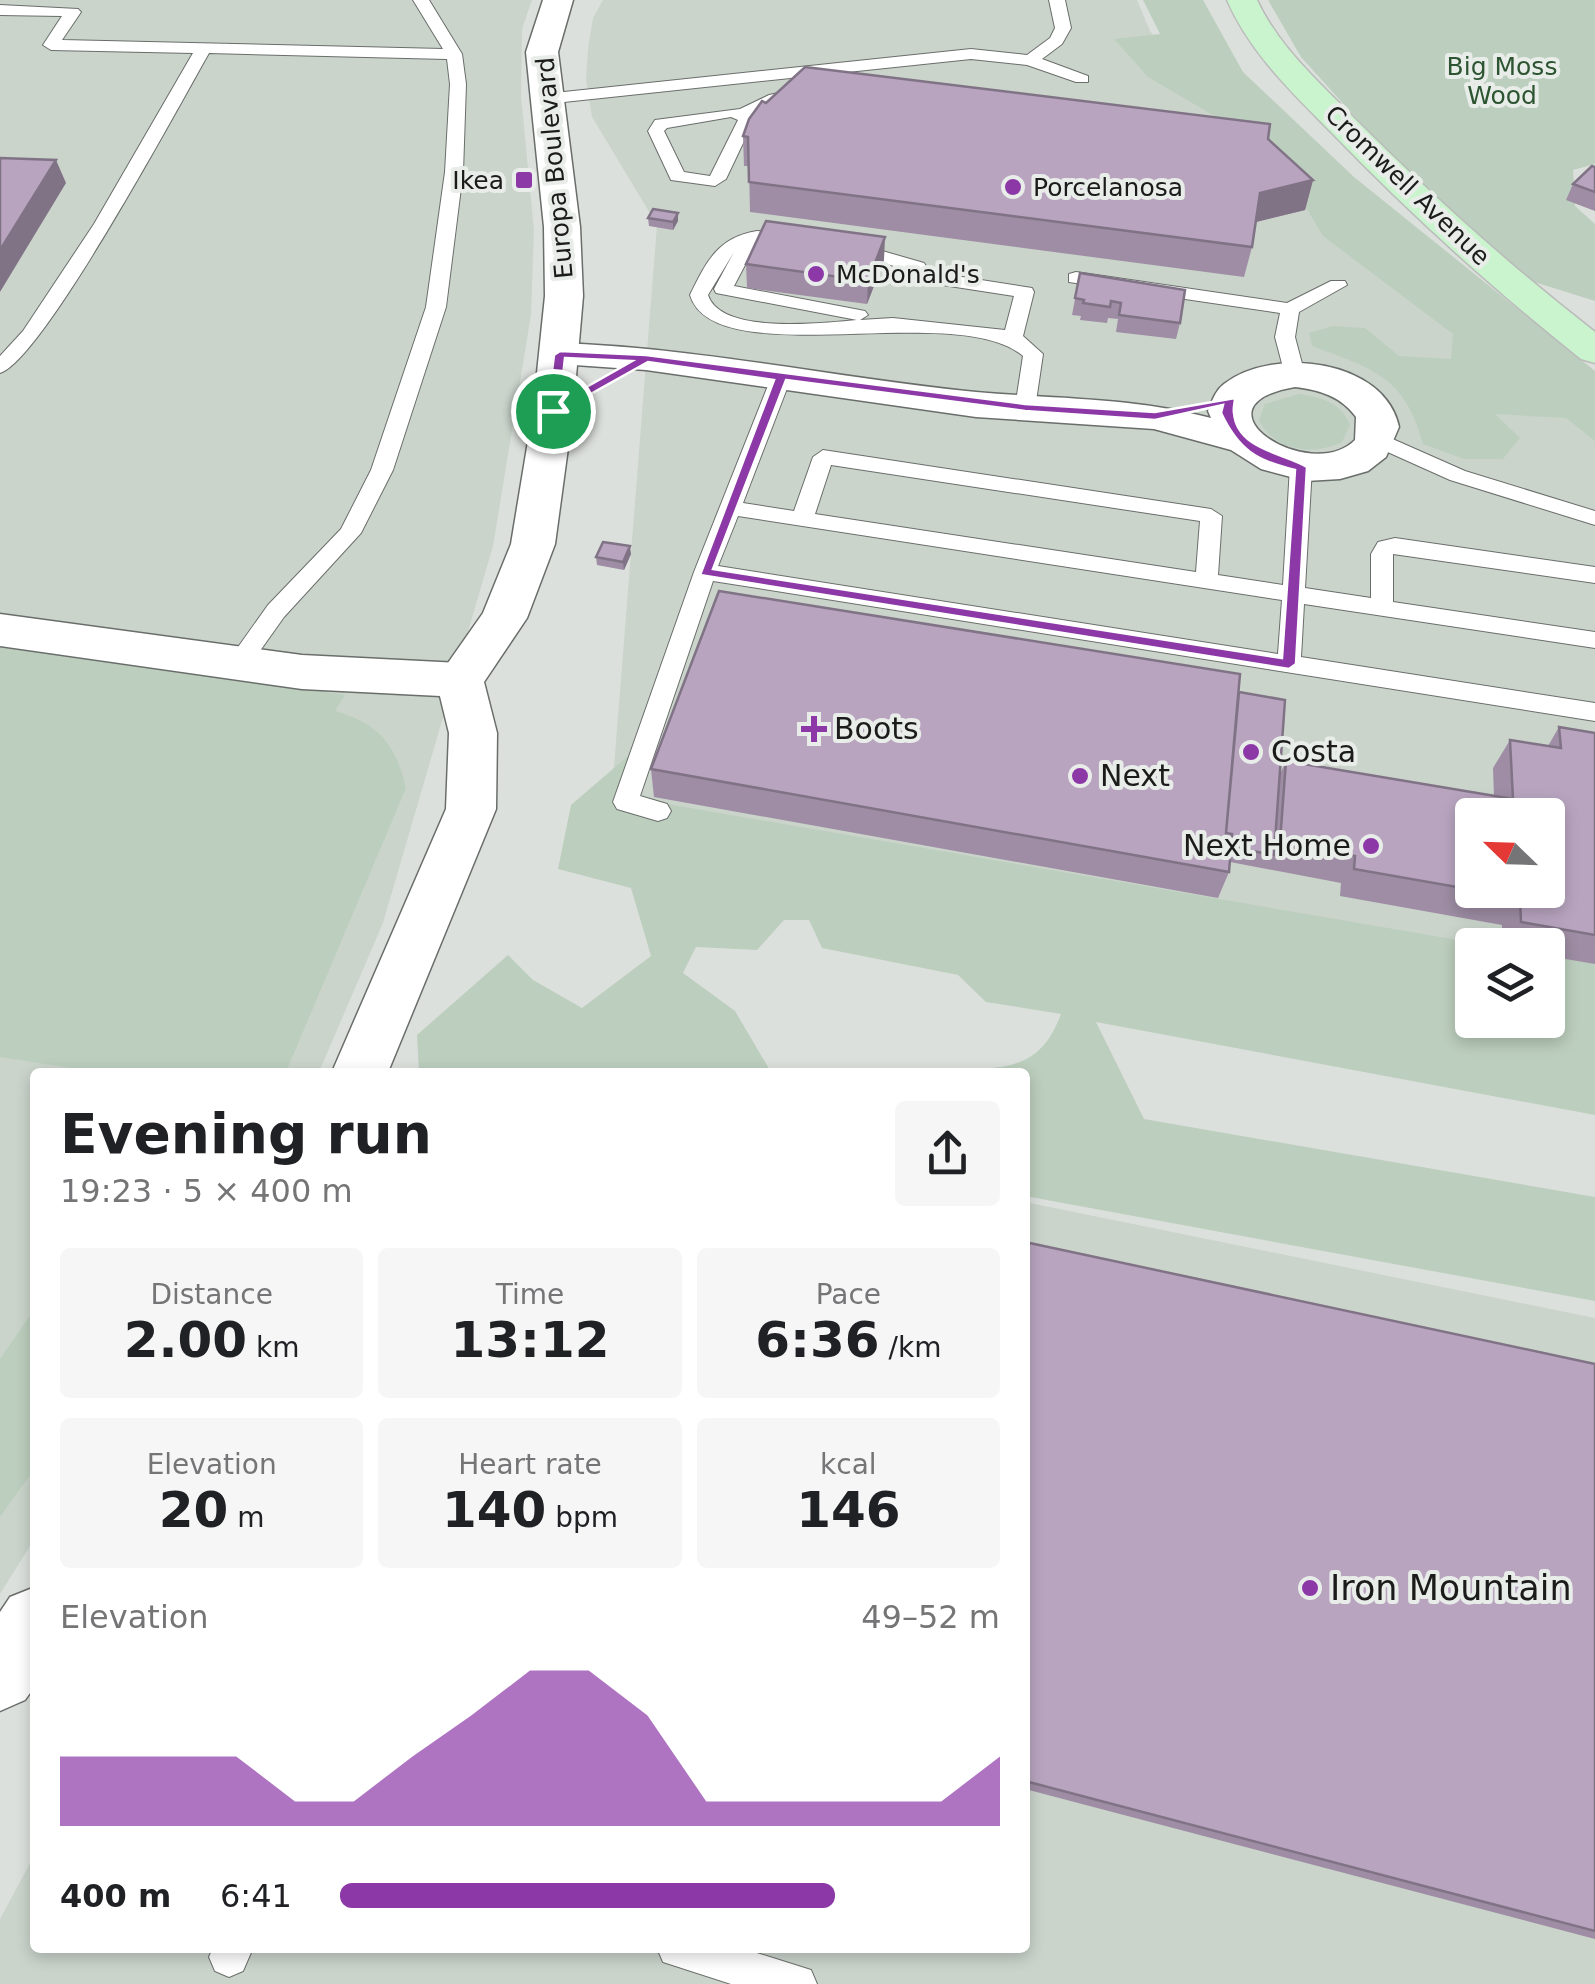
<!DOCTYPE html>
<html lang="en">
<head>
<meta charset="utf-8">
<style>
	body { margin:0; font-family:"DejaVu Sans",sans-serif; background:#f6f6f6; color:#202124; height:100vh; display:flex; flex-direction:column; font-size:38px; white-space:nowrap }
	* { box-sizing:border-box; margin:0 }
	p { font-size:32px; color:#757577 }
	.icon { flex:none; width:55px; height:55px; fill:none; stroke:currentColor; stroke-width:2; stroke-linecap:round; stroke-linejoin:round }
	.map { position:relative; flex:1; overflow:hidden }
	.side { position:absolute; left:30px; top:1068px; width:1000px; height:885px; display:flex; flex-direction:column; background:#fff; border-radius:10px; box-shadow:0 5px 15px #0003 }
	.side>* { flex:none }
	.needle { width:65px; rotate:293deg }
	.fabs { position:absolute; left:1455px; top:798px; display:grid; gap:20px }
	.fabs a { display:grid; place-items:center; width:110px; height:110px; border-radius:10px; background:#fff; box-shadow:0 5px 15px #0003; font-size:50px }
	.pin { position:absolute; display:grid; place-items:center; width:85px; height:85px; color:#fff; margin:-42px; border:5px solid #fff; border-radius:50%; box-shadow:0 2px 10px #0007 }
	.round { display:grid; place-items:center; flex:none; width:105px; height:105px; border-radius:10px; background:#f6f6f6 }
	.summary { display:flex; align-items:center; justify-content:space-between; height:170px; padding:0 30px }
	h1 { font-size:55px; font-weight:700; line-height:75px }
	.stats { display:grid; grid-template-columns:repeat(3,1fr); gap:15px; height:170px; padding:10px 30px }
	.stats div { display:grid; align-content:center; border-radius:10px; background:#f6f6f6; text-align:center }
	.stats b { font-size:50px; font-weight:700 }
	.stats small { font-size:28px; font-weight:400 }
	.stats p { font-size:28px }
	.chart { height:280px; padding:20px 30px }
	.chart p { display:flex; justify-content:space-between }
	.chart svg { width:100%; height:180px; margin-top:10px; fill:#8c39a7; opacity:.7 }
	ul { padding:0 30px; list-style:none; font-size:32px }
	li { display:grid; grid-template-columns:160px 120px 1fr; align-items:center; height:75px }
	li i { height:25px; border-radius:12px; background:#8c39a7 }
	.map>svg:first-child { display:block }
</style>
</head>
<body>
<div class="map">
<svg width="1595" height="1984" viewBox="0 0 1595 1984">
	<rect width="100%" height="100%" fill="#dce0dc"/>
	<path fill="#cad4cb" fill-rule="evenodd" d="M0,0H532L522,29L521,96L534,230L531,315L493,546L383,923L319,1072H35V1538L0,1594Z
		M603,0H1137L1150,31L1183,74L1595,416V989L1548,945H1472L610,817L657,225L592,117L586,80L588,48L593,18ZM1472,815H1548V890H1472Z
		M1025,1202L1595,1318V1984H0V1919L35,1854V1948H1025Z"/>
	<path fill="#bccebd" d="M1143,0H1203L1243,72L1354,177L1595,371V441L1566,418L1495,414L1520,438L1503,459H1464L1423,444C1405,376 1373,369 1312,346L1309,333L1333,326L1365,328L1399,356L1451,359L1453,334L1323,236L1271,149L1148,77L1114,39L1160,34Z
		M1268,0H1595V164L1573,170L1575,206L1595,224V301L1531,281L1385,150L1301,57Z
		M1299,394C1321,397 1342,403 1350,425L1342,442C1314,456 1273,451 1259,420L1265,404Z
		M0,642L345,695L335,711C379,723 396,745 406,788L286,1072H97L0,1057Z
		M635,750L644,800L1487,945H1472V1020H1548V955L1595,964V1115L1096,1022L1144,1119L1595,1197V1301L1025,1196V1072H945C1000,1065 1038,1076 1061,1014L986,1002L958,975L822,948L809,920H784L757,950L696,947L683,973L735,1011L771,1072H419L417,1035L508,955L533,980L582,1008L651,956L631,888L558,869L571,805Z
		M35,1308V1468L0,1517V1359Z"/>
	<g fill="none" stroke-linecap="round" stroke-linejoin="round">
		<g stroke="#6a6e6b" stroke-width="2">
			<path id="lane" d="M413,0H429L462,54L466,84L463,172L446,307L393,470L361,533L284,617L247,669H231L227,663L231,657L268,605L341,529L371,470L426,307L445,172L450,84L447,59L209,53C180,104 42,361 0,373V356L23,331L94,224L193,53L51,50L43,45L62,16L0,15V5L78,9L81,12L62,40L443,49Z
				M1049,0H1065L1071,28L1062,44L1042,59L1088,76V82H1076L1027,65L971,59L545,104L537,99L545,94L971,49L1027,55L1050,38L1055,28Z
				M803,88L809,90V96L780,103L753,115L755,118L726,179L715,186L671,180L648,131L655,120L740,109L769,95ZM731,117L738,120L710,176L684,172L664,131L667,128Z
				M757,231L794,234L803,239C797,244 765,246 755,246L734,286L865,311L868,315L860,320L893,318L1005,330L1014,296L917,281L910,271L845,251V243L851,242L924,263L930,272L1032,288L1034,292L1023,336L1043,354L1035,408L1025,414L1015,408L1023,356C957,299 714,375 690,295C706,262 718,237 757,231ZM734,252L714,289L716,293L857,320C822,323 721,335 708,295Z
				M1076,272L1287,303L1331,281H1345L1347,285L1299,312L1295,337L1305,375L1295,381L1285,375L1275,337L1280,313L1069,282V274Z
				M781,372L791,378L743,503L794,511L813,457L823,450L1211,509L1222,516L1218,575L1283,585L1290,467L1301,460L1312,467L1305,588L1371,598V554L1378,542L1395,538L1595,567V583L1393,554V602L1595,632V648L1304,604L1301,657L1595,703V721L713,581L640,796L667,804L671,811L667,818L658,821L617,809L613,802L694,572L771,378ZM831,465L1200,521L1196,572L815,514ZM738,516L1282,600L1278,654L718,566Z
				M1379,433L1465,471L1595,511V525L1450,480L1372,445L1369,440L1372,435Z
				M213,1948H253L243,1971L229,1977L215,1971L209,1957Z
				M657,1948H741L811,1970L817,1984H731L663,1962Z"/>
		</g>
		<g stroke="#6a6e6b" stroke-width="3">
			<path id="street" d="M560,343C700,348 837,378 976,392C1057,399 1132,397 1211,418L1208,411C1212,401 1215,391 1224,384C1272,346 1385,359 1399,427L1386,457L1368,471L1340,479L1306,481L1261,469L1231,450L1154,429L976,417L646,370L546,363L540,355L546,347ZM1295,387C1319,390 1341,396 1356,417L1355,440C1310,485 1186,406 1295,387Z
				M0,614L302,655L460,663L477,668L484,680L477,692L460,697L302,689L0,646Z"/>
		</g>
		<g stroke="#6a6e6b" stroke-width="3">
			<path id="secondary" d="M543,0H573L558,52L580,227L583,296L573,411L555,544L527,618L484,682L497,733L496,809L388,1072H332L446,809L449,733L436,680L483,613L511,544L533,411L545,296L544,227L526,52Z
				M35,1587V1686L25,1700L0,1711V1612L10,1597Z"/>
		</g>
		<g stroke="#babbba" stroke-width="3">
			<path id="primary" d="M1227,0H1257C1279,47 1318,81 1354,118C1430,194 1510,266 1595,332V363L1581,359C1493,289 1409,213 1331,132C1291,91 1250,53 1227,0Z"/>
		</g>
		<use href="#lane" fill="#fff" fill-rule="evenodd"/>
		<use href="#street" fill="#fff" fill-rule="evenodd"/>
		<use href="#secondary" fill="#fff" fill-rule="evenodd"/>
		<use href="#primary" fill="#caf4ce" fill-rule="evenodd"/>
	</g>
	<path fill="#9e8da4" d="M743,136L1268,139L1313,180L1305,210L1256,222L1252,247L1244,277L750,212L749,166H744Z
		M1595,167V211L1566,200L1573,184Z
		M678,213V221L673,230L649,226L648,218Z
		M884,260L867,304L747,288L746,264Z
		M1080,273L1180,323L1176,339L1116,332L1118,319L1108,318L1107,323L1080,320L1081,316L1072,315Z
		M631,554L624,570L597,565L596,557Z
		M1239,692L1280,774L1286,761L1494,796L1493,768L1510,740L1548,746L1559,727L1595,733V964L1548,956V945H1502V925L1340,896L1341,883L1230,862L1229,872L1218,898L654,797L651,769Z
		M1025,1242L1595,1364V1939L1025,1789Z"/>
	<path fill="#817386" d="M56,160L66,183L0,292V250Z
		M1313,180L1305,210L1252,223L1260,193Z
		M678,213V221L673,230V222Z
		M885,237L884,260L867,304L868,281Z
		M630,546L631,554L624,570L623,562Z"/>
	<path fill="#b8a4bf" stroke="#817386" stroke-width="2.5" fill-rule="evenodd" d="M805,67L1270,124L1268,139L1313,180L1260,193L1252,247L749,182L748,137L743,136L749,119L762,101L766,103Z
		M0,158L56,160L0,250Z
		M1592,166L1595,167V192L1573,184Z
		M653,209L678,213L673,222L648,218Z
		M766,221L885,237L868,281L746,264Z
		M1080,273L1185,290L1180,323L1119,315L1121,303L1111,301L1110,307L1083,303L1084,300L1075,298Z
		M603,542L630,546L623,562L596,557Z
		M719,591L1240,674L1226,833L1232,834L1229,872L651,769Z
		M1239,692L1285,700L1274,855L1231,847L1232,834L1226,833Z
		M1559,727L1595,733V935L1521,922L1520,898L1354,869L1355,856L1280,842L1286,761L1513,799L1510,740L1561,748ZM1472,815H1548V890H1472Z
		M1025,1242L1595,1364V1931L1025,1781Z"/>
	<path fill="#8c39a7" stroke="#fff" stroke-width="2.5" fill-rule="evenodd" d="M560,351L646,355L1025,404L1155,412L1235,398C1235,403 1233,408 1234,413C1237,450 1285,453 1307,467L1296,664L1289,669L700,575L774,380L648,362L553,415L547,411L554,355ZM565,358L632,361L560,402ZM786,380L1025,411L1155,420L1223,405L1221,413C1238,449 1256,461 1295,470L1282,658L713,569Z"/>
	<g fill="#8c39a7" stroke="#e9ede9" stroke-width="4">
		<rect x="514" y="170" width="20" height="20" rx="5"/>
		<circle cx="1013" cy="187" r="10"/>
		<circle cx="816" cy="274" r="10"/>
		<path d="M809 714h10v10h10v10h-10v10h-10v-10h-10v-10h10z"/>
		<circle cx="1251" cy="752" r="10"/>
		<circle cx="1080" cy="776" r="10"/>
		<circle cx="1371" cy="846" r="10"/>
		<circle cx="1310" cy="1588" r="10"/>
	</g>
	<g text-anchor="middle" stroke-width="8" stroke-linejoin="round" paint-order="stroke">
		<g font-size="25" fill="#2d5532" stroke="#e9ede9">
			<text x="1502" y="75">Big Moss<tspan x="1502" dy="29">Wood</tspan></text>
		</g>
		<g font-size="25" fill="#1a1b1a" stroke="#e9ede9">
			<text transform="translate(554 168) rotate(-95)" y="9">Europa Boulevard</text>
			<text transform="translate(1408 185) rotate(44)" y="9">Cromwell Avenue</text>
		</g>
		<g font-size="25" fill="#1a1b1a" stroke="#e9ede9" text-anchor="start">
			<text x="504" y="189" text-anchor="end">Ikea</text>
			<text x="1033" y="196">Porcelanosa</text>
			<text x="836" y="283">McDonald's</text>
		</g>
		<g font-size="30" fill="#1a1b1a" stroke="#e9ede9" text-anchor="start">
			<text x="834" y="739">Boots</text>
			<text x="1271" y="762">Costa</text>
			<text x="1100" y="786">Next</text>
			<text x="1351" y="856" text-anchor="end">Next Home</text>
		</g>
		<g font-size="35" fill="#1a1b1a" stroke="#e9ede9" text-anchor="start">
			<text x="1330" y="1600">Iron Mountain</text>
		</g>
	</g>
</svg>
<div class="fabs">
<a><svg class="needle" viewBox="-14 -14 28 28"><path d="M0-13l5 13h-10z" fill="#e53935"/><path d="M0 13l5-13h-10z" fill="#757577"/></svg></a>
<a><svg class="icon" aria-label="layers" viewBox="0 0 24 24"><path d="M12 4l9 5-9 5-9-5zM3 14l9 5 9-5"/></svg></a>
</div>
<div class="pin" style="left:553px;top:411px;background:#1e9e55"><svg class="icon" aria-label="arrive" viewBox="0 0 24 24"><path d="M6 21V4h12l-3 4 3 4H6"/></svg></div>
<section class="side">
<div class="summary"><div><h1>Evening run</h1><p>19:23 · 5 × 400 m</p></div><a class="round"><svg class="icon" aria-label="share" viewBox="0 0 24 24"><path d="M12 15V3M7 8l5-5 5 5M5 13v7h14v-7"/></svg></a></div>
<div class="stats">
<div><p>Distance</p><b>2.00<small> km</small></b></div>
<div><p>Time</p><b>13:12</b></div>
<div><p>Pace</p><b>6:36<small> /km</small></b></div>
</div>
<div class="stats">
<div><p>Elevation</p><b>20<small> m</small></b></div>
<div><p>Heart rate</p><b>140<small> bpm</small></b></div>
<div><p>kcal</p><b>146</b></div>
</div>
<div class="chart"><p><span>Elevation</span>49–52 m</p>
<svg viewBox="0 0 160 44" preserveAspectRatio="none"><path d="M0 44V27L10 27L20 27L30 27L40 38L50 38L60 27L70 17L80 6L90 6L100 17L110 38L120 38L130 38L140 38L150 38L160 27V44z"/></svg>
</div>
<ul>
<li><b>400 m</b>6:41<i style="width:75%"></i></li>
</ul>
</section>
</div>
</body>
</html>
